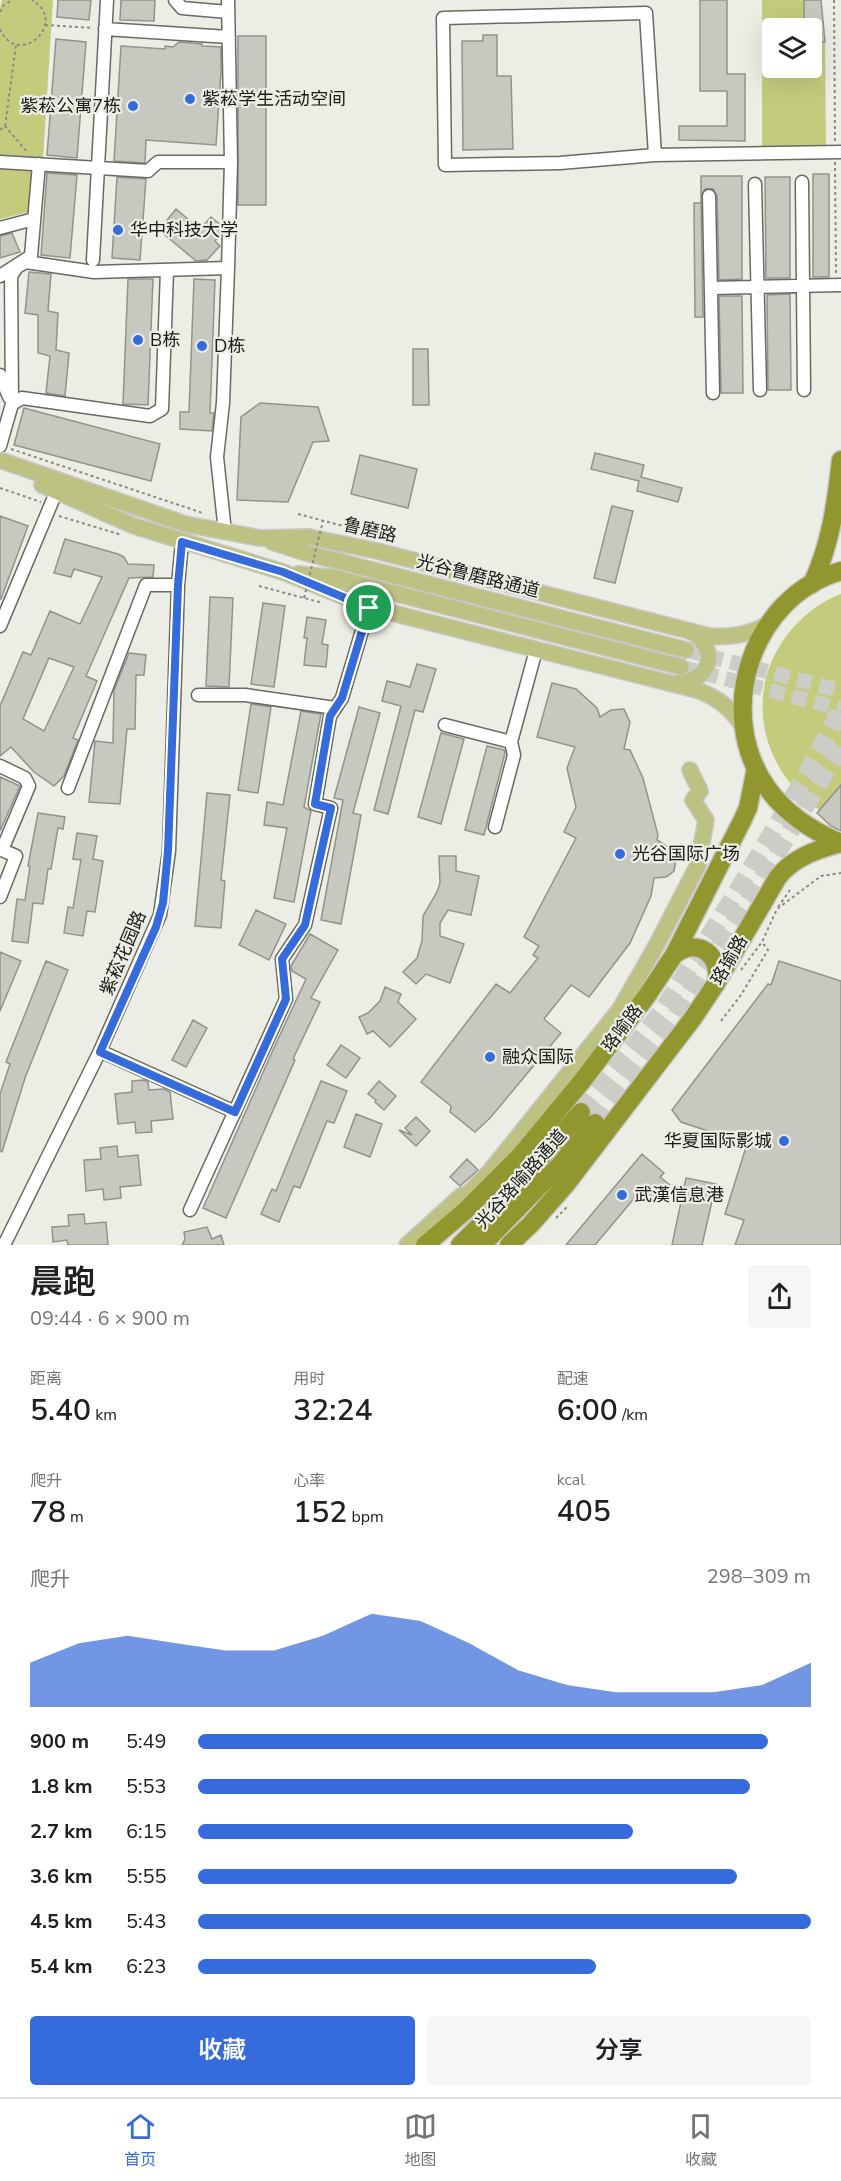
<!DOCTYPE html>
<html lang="zh">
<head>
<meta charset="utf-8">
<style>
	body { margin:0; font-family:"Nunito Sans","Noto Sans SC",sans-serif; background:#f6f6f6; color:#202124; height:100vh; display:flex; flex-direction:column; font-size:22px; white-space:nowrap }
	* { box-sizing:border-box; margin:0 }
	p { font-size:20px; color:#757577 }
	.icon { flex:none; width:33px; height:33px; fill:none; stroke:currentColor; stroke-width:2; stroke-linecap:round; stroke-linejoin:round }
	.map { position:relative; height:1245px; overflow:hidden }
	.details { display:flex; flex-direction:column; background:#fff; flex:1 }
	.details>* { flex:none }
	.controls { position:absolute; left:762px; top:18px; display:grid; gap:12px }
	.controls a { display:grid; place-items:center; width:60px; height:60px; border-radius:6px; background:#fff; box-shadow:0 6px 24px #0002; font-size:30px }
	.pin { position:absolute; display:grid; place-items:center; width:51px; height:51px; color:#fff; margin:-26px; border:3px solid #fff; border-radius:50%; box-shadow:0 2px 6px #0007 }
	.round { display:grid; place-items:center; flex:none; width:63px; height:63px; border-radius:6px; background:#f6f6f6 }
	.summary { display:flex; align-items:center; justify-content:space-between; height:102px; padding:0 30px }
	h1 { font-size:33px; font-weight:600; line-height:45px }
	.stats { display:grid; grid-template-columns:repeat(3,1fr); gap:9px; height:102px; padding:6px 30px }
	.stats div { display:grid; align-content:center }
	.stats b { font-size:30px; font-weight:600 }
	.stats small { font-size:16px; font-weight:400 }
	.stats p { font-size:16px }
	.chart { height:168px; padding:12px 30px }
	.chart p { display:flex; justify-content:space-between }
	.chart svg { width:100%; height:108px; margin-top:6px; fill:#356bda; opacity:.7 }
	.button { display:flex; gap:12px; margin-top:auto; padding:12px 30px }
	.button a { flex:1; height:69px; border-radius:6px; background:#356bda; color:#fff; font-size:24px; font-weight:600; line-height:69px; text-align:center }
	.button a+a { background:#f6f6f6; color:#202124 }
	ul { padding:0 30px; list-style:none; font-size:20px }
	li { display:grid; grid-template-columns:96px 72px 1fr; align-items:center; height:45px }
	li i { height:15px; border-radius:8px; background:#356bda }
	.dock { display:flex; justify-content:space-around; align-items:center; height:84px; border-top:2px solid #e0e0e0; background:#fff; font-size:16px; color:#757577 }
	.dock a { display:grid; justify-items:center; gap:3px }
	.dock .active { color:#356bda }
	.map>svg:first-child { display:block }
</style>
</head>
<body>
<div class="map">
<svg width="841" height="1245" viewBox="0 0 841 1245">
	<rect width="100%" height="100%" fill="#ecede5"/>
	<path fill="#c5cb7d" d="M2,0H53L43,159L0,156V8Z
		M762,0H804V28H772V68H812V42H825L826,151L762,153Z
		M0,168L34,170L29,212L0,219Z
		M841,594V822C768,790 737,701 787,635C801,617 819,602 841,594Z"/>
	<path fill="#c7c8c0" stroke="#92938c" stroke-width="1.5" fill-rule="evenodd" d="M58,0H91L89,20L57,17Z
		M121,0H155L154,21L120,20Z
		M700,0H727V74H745V141L679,140V126H727V91H700Z
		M804,0H821L825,42H812V28H804Z
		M483,35H497V76H511L513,149L463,150L462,41H483Z
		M238,36H266V205H238Z
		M56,39L86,42L77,158L47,155Z
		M179,42L202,44V46L221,47V71L216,145L146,140L145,163L114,161L121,46L165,49V46L173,47Z
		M47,173L77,175L70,258L41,255Z
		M813,174H829V277H813Z
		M701,176H742V279L719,280L717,196L713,189H705L701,196L703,317H695L694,203H701Z
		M117,177L146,179L140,260L112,258Z
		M765,177H790V278H766Z
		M176,209L200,229L211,217L221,225V234L215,241L220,246L207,260L196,261L159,230Z
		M12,233L20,252L0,258V236Z
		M29,272L51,274L48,311L58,313L56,350L69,353L65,396L46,393L50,356L38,353V315L25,313Z
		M128,279H153L148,405L123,404Z
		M194,279L215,280L210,413H214L212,431L180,429V412H189Z
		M790,294L791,390H768L767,295Z
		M719,296H742L743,393H721Z
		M413,349H428L429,405H413Z
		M260,403L318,407L329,441L313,442L288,502L237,500L241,417Z
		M24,408L160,444L151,481L14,445Z
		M595,453L644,465L641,477L682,488L678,502L637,491L639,481L591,469Z
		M360,455L417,469L408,508L351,494Z
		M612,506L633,511L615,583L594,578Z
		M0,516L28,526L1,599H0Z
		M65,539L118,554L124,557L128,564L154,565L153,577L129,578L86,676L97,681L73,738L78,740L64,776L54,786L34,772L11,747L0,756V706L23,652L31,655L50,611L80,624L102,577L74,569L71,577L54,573ZM49,658L74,667L44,731L23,719Z
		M210,597L233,598L229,687L206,686Z
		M263,603L285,606L274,687L251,684Z
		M307,617L326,620L322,644L328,645L326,667L304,665L307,638H304Z
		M129,653L146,655L144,675H136L135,729H127L120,804L89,802L95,741L113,743L114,690Z
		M417,664L436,669L423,712L415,710L388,814L374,810L401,706L382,701L387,681L410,687Z
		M552,683L576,689L597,708L600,717L611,710L624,709L630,722L624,749L630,750L643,778L658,835L657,840L668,847L676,860L674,871L666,877L654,878L651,896L630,943L589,997L571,985L544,1019L561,1033L490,1118L475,1132L450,1112L451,1106L421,1082L496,984L510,993L538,958L533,955L539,946L524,937L576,838L564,832L576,807L567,768L575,747L537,737Z
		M251,704L271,707L258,793L238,790Z
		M359,707L380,713L353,813L361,815L341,924L321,920L343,800L334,798Z
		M301,711L321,714L304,807L311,811L294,902L274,898L287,828L264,825L267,802L283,805Z
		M441,733L464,739L441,824L418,817Z
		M487,746L504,750L505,753L484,835L465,830Z
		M0,777L20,786L0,831Z
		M841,785V831L831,826L817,813Z
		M207,793L230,795L221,880L225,881L221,928L195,926Z
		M38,813L65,817L63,829L58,828L51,869H48L43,904L33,903L28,943L12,941L17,899L25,900L30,866H28Z
		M77,833L97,836L93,859L103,861L95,912L87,911L83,936L64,933L68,907L73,908L81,860L73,859Z
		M439,856H456V871L479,876L471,915L448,910L440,923V936L464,944L450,983L426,974L416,984L403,972L417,958L422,941L423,916L437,892L440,883Z
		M256,910L286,924L269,960L239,945Z
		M310,934L338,950L311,998L320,1002L293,1059L295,1060L226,1218L203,1208L273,1050L306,979L292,971L291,966Z
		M0,952L21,961L0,1011Z
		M46,961L68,970L25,1078L2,1152L0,1151V1094L10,1064L6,1062Z
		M779,961L841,981V1245H735L744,1220L725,1214L747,1144L681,1122L672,1110L768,984L771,985Z
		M385,987L401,994L398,1002L416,1019L390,1047L373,1031L367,1034L359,1017L368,1013L380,1001Z
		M193,1020L207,1028L186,1067L172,1060Z
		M341,1045L360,1058L346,1078L327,1065Z
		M144,1080L148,1082L149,1090L164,1089L170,1092L173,1119L151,1121L152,1132L136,1133L135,1122L118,1124L115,1094L132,1092V1081Z
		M321,1081L347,1091L334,1123L327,1121L300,1188L294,1186L279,1222L261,1214L272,1189L276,1191Z
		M379,1081L396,1096L384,1110L375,1102L376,1100L368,1094Z
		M356,1114L382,1124L370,1157L344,1147Z
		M416,1117L430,1131L416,1146L399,1130L412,1135L405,1128Z
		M117,1146L118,1157L138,1155L141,1185L120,1187L121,1198L104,1200L103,1189L86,1191L84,1160L101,1159L100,1148Z
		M642,1154L664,1173L660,1177L670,1185L656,1201L642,1189L595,1245H566Z
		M467,1159L478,1170L460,1186L450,1177Z
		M686,1178L716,1184L702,1245H672Z
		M84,1214L85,1224L106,1222L108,1245H68L67,1240L53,1242L52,1227L69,1226L68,1215Z
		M207,1227L212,1239L221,1235L224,1245H182L185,1239L184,1232Z"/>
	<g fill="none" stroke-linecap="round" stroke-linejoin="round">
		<path stroke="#cccdc6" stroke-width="15" stroke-dasharray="15 8" stroke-linecap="butt" d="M686,650L841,691
			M681,667L841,709"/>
		<path stroke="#cccdc6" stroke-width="18" stroke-dasharray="18 9" stroke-linecap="butt" d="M581,1112L662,1011L741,885L806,775L834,723L841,704
			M595,1123L673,1019L752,895L841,747"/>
		<g stroke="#696a63" stroke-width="15">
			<path id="minor" d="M175,0L182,8L228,12
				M105,29L229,37
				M655,155L646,13L443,18L445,165L560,163L655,155L841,152
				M0,162L148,171L158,162H231
				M802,182L804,390
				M755,184L760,390
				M709,196L713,393
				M0,228L34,219
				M93,260L107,0
				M0,276L31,256L39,164
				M711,288L841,285
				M0,375L9,397
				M12,404L22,398L150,416L162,409L167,270
				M0,446L12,404L11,276L17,267L26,262L94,272L228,268L231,162L228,0
				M225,532L217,457L223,403L228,268
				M0,626L57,490
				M198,695H245L335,708
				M445,725L511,742L536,650
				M0,766L25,778L29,786L2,850L16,856L0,897
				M68,788L146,585H178
				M495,827L514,755L511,742
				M100,1051L235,1112
				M190,1210L286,999L282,959L305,925L331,808L315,804L330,716L342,698L369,607
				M4,1245L100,1051L160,915L169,851L178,585L182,542"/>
		</g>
		<g stroke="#c8c8c7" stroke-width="18">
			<path id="major" d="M0,460L185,524L260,538L309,537L377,551L709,636C731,638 749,635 768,624
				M42,485L134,526L283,572L369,607L697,690C718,698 731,708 743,727
				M272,542L306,553L686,650
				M298,574L336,578L681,667
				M677,683C709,682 721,651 692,632
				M407,1245L461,1196L469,1193L491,1170L620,1009L656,946L698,865L706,820L693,800L700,791L690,770"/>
		</g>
		<g stroke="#c8c8c7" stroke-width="21">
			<path id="highway" d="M841,571C750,597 714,715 768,789C787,815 812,831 841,843
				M812,584C831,544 836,503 841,460
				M674,955C698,936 723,956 716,984
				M425,1245L465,1211L521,1155L583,1080L646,997L674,955L742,821L748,808L756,768
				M460,1245L498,1207L581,1112
				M482,1245L559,1166L595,1123
				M509,1245L531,1224L567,1183L693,1018L715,985L778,877C794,857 816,850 841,843"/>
		</g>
		<path stroke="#8a8b85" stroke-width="2" stroke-dasharray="3 3" stroke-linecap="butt" d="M834,0L835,141
			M0,12L4,5L12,0
			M45,25L93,28
			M0,29C18,70 70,22 32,0
			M5,126L16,45
			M0,130L5,126L28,153
			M835,162L836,273
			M11,449L200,512L204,515
			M0,488L41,502
			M298,514L362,531
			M59,516L122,535
			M259,586L323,603
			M778,907L790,890
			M741,970L762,942L777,909L821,876L841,873
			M721,1021L741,995L768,950L762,942
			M556,1218L567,1207"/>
		<use href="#minor" stroke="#fff" stroke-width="12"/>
		<use href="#major" stroke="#bdc182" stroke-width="15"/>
		<use href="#highway" stroke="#91972e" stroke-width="18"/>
		<path stroke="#8a8b85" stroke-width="2" stroke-dasharray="3 3" stroke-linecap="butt" d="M304,598L323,521"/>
	</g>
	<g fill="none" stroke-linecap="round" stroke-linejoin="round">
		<g stroke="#fff" stroke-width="12">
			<path id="route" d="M182,542L283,572L369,608L342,698L330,716L315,804L331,808L305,925L282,959L286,999L235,1112L100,1052L156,927L163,903L168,851L178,585Z"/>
		</g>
		<use href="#route" stroke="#356bda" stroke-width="8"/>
	</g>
	<g fill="#356bda" stroke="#ecede5" stroke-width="2">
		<circle cx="190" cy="99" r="6"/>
		<circle cx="133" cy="106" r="6"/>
		<circle cx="118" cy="230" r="6"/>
		<circle cx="138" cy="340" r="6"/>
		<circle cx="202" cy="346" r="6"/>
		<circle cx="620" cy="854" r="6"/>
		<circle cx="490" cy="1057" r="6"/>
		<circle cx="784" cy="1141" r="6"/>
		<circle cx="622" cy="1195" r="6"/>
	</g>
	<g text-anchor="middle" stroke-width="4.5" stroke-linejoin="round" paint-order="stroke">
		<g font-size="18" fill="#1a1a17" stroke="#ecede5" text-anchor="start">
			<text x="202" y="105">紫菘学生活动空间</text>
			<text x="121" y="112" text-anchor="end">紫菘公寓7栋</text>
			<text x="130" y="236">华中科技大学</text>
			<text x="150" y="346">B栋</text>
			<text x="214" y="352">D栋</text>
			<text x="632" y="860">光谷国际广场</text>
			<text x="502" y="1063">融众国际</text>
			<text x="772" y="1147" text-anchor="end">华夏国际影城</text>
			<text x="634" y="1201">武漢信息港</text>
		</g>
		<g font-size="18" fill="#1a1a17" stroke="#ecede5">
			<text transform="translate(370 530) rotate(13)" y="6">鲁磨路</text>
			<text transform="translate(478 576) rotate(14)" y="6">光谷鲁磨路通道</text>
			<text transform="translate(123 953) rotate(-67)" y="6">紫菘花园路</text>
			<text transform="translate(729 960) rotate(-60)" y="6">珞瑜路</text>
			<text transform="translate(622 1028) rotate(-53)" y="6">珞喻路</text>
			<text transform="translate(521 1179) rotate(-48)" y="6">光谷珞喻路通道</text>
		</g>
	</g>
</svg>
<div class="controls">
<a><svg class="icon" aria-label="layers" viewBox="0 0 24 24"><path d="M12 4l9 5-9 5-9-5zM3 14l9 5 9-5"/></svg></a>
</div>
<div class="pin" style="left:369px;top:608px;background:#1e9e55"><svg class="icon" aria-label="arrive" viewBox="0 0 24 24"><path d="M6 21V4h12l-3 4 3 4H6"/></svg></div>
</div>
<section class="details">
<div class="summary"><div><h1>晨跑</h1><p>09:44 · 6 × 900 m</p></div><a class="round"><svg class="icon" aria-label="share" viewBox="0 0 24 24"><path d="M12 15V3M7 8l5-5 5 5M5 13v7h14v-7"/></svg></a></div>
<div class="stats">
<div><p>距离</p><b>5.40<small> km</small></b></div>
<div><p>用时</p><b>32:24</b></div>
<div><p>配速</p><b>6:00<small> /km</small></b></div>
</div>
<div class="stats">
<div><p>爬升</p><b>78<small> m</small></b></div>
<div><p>心率</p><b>152<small> bpm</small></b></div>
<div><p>kcal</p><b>405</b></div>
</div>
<div class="chart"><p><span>爬升</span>298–309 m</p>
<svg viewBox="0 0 160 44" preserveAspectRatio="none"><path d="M0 44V26L10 18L20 15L30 18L40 21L50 21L60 15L70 6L80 9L90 18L100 29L110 35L120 38L130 38L140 38L150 35L160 26V44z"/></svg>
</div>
<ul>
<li><b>900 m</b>5:49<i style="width:93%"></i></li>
<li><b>1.8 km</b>5:53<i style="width:90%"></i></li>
<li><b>2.7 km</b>6:15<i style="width:71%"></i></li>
<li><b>3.6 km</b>5:55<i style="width:88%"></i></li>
<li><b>4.5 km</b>5:43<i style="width:100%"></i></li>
<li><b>5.4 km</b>6:23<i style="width:65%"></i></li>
</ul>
<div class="button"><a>收藏</a><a>分享</a></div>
</section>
<nav class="dock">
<a class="active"><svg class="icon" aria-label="home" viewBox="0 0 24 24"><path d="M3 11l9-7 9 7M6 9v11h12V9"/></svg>首页</a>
<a><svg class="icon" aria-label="map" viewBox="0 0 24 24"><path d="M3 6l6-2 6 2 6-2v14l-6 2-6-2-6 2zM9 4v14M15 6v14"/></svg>地图</a>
<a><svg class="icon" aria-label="saved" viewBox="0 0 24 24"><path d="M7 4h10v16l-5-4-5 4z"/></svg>收藏</a>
</nav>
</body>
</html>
